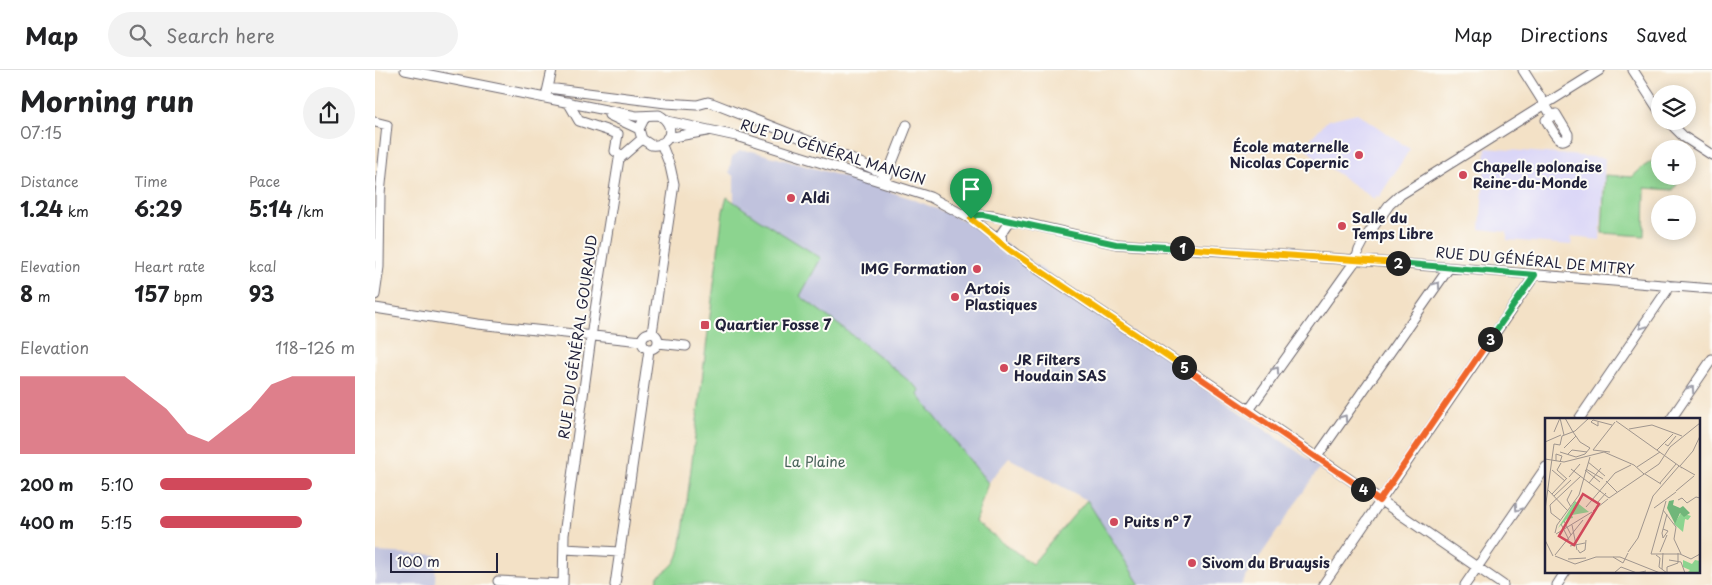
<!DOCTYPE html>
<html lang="en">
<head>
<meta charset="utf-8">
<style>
	body { margin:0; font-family:"Playpen Sans",sans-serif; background:#f2f2f2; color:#202124; height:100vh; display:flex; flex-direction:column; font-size:19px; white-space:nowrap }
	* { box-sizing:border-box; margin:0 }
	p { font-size:16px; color:#757577 }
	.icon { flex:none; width:28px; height:28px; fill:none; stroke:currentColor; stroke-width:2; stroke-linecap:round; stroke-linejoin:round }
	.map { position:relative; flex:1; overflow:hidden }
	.panel { display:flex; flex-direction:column; background:#fff; width:375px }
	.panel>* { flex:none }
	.buttons { position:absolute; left:1276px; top:15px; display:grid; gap:10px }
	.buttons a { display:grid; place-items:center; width:45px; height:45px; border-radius:50%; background:#fff; box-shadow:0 2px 12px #0003; font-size:25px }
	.scale { position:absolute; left:15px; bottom:12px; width:108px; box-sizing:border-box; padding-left:5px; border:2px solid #22223b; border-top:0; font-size:14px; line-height:18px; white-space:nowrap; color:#22223b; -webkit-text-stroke:4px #fdfcf7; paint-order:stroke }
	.pin { position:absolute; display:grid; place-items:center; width:42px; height:42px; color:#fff; margin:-51px -21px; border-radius:50% 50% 50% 0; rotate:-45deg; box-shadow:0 0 5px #0007 }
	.pin .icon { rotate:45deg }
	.km { position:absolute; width:25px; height:25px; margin:-12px; border-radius:50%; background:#222; color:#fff; font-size:14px; line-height:25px; text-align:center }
	.round { display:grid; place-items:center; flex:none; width:52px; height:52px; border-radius:26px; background:#f2f2f2 }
	.summary { display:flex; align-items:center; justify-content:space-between; height:85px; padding:0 20px }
	h1 { font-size:28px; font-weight:700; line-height:38px }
	.figures { display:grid; grid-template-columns:repeat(3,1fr); gap:8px; height:85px; padding:5px 20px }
	.figures div { display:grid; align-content:center }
	.figures b { font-size:21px; font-weight:700 }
	.figures small { font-size:14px; font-weight:400 }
	.figures p { font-size:14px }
	.chart { height:140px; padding:10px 20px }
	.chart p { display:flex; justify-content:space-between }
	.chart svg { width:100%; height:90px; margin-top:5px; fill:#d1495b; opacity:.7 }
	ul { padding:0 20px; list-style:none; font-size:16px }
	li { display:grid; grid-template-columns:80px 60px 1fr; align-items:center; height:38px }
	li i { height:12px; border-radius:6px; background:#d1495b }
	header { display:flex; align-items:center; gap:30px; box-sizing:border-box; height:70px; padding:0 25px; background:#fff; border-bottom:1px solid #e0e0e0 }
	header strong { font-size:24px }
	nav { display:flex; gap:28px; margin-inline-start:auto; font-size:18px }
	.search { width:350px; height:45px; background:#f2f2f2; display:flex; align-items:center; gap:12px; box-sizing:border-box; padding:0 18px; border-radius:28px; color:#757577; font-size:19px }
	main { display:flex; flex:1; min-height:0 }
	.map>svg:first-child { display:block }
</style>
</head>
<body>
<header>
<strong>Map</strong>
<div class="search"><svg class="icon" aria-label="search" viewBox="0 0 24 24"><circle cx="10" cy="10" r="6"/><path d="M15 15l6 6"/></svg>Search here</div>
<nav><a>Map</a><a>Directions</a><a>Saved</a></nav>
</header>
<main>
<section class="panel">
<div class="summary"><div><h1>Morning run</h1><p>07:15</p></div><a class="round"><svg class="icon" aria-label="share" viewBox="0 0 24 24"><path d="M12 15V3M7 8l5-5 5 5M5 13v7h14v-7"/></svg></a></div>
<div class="figures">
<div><p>Distance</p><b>1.24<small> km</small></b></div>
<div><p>Time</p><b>6:29</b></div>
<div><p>Pace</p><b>5:14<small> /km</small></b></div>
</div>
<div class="figures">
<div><p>Elevation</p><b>8<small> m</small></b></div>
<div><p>Heart rate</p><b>157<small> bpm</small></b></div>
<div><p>kcal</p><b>93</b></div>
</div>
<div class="chart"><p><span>Elevation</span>118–126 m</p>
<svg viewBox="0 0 160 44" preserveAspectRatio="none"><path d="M0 44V6L10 6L20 6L30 6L40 6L50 6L60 14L70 22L80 34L90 38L100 30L110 22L120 10L130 6L140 6L150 6L160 6V44z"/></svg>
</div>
<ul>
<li><b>200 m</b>5:10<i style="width:78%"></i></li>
<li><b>400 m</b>5:15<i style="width:73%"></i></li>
</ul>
</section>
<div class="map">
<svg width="1337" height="515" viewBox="0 0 1337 515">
	<rect width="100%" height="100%" fill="#fdfcf7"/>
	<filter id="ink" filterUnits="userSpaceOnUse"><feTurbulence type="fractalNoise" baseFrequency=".02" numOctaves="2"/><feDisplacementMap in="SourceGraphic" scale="10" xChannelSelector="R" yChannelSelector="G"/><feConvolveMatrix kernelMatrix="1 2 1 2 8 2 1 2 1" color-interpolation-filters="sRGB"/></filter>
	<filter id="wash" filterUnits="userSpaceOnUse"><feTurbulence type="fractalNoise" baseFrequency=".0096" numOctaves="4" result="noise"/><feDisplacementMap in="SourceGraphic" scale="20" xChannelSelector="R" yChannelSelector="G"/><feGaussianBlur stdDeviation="1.12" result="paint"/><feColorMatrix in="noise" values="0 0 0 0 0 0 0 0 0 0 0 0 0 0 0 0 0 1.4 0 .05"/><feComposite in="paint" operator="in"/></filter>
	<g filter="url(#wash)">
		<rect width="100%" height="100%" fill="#f3e1c6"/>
		<path fill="#dad6f7" d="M982,43L1035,79L1004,127L1001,125L999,129L944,91L931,79L936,68L953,50Z
			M1111,78L1230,88L1225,170L1197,167L1196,175L1132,170V162L1105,159Z"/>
		<path fill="#c0c2dd" d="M365,81H377L452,102L535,128L608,158L810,298L832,320L945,397L866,515H765L712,430L634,388L613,413L543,325L545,320L484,270L425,226L446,188L382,148L359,132V107L354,102L357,87Z
			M0,482L61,485L60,515H0Z"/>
		<path fill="#8cd48f" stroke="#577b65" d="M1285,86V106H1308L1298,120L1270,118L1269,166L1227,163L1230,105L1257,107L1268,97Z
			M352,127L382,148L446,188L425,226L484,270L545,320L543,325L613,413L600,452L657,494L712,430L765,515H282L283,506C305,493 303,486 308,463L348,141Z"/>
	</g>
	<g filter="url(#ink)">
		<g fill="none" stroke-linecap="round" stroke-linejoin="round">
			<g stroke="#6b656c" stroke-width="11">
				<path id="minor" d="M30,0L261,46L284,45C302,55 296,77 276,75L267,69L264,59L270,47
					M1148,0L1177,46L1171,50C1176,57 1184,78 1193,67V64L1181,44L1177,46
					M1258,0L1285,42
					M173,18L291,33L322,35L333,32L337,33L439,73L513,105
					M172,22L177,0
					M193,32L204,51L243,64L240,81L247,86
					M234,45L264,59
					M292,51L361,66L555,127L596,149L652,192L874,340L1128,515
					M1293,51L1309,67L1337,85
					M0,52L12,55L5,124L4,197L0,225
					M292,68L332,61
					M511,108L532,55
					M596,149L601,145L619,146L741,174L981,190L1337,219
					M627,173L626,164L635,151
					M0,238L102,254L267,271
					M267 271a8 8 0 1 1 16 0a8 8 0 1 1-16 0Z
					M277,263L299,114L295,96L286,73
					M283,273L311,276
					M874,340L968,208L981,190L984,180L991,167L1014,135L1025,125L1225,0
					M1204,349L1291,222L1292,215
					M1296,349L1337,289
					M941,388L1074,198
					M189,479L245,482
					M123,511L188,514L189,465L218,253L244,89L267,69
					M240,515L274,280
					M948,515L1160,205
					M1090,515L1171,397
					M1182,515L1191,501"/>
			</g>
			<use href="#minor" stroke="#fff" stroke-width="9"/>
		</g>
		<defs><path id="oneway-chevron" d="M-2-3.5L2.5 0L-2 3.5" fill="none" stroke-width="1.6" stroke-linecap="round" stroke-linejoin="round" transform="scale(1.25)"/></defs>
		<g stroke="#9c9ca7">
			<use href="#oneway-chevron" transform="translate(1062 215) rotate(-55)"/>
			<use href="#oneway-chevron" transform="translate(1267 256) rotate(124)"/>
			<use href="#oneway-chevron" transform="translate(901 300) rotate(-54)"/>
			<use href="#oneway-chevron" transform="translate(1316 319) rotate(-56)"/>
			<use href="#oneway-chevron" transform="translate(969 348) rotate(-55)"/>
			<use href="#oneway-chevron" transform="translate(1143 438) rotate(124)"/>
		</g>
	</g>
	<g fill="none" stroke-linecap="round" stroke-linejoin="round" filter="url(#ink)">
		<g stroke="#fff" stroke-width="10">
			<path id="split-1" d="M596,149L601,145H608L741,174L807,178"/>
		</g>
		<g stroke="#fff" stroke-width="10">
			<path id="split-2" d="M807,178L1023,193"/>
		</g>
		<g stroke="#fff" stroke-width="10">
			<path id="split-3" d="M1023,193L1160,205L1115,269"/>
		</g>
		<g stroke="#fff" stroke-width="10">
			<path id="split-4" d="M988,419L1004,431L1115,269"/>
		</g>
		<g stroke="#fff" stroke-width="10">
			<path id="split-5" d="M809,297L988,419"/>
		</g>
		<g stroke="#fff" stroke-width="10">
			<path id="split-6" d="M596,149L636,181L809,297"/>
		</g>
		<use href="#split-1" stroke="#22a559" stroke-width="6"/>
		<use href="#split-2" stroke="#f5b400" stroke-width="6"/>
		<use href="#split-3" stroke="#22a559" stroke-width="6"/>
		<use href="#split-4" stroke="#f0652b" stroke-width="6"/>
		<use href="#split-5" stroke="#f0652b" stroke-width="6"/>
		<use href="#split-6" stroke="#f5b400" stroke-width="6"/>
	</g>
	<g fill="#d1495b" stroke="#fdfcf7" stroke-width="2">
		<circle cx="984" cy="85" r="5"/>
		<circle cx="1088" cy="105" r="5"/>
		<circle cx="416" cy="128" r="5"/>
		<circle cx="967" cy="156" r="5"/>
		<circle cx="602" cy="199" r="5"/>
		<circle cx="580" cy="227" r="5"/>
		<rect x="325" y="250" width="10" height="10" rx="2.5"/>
		<circle cx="629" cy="298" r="5"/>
		<circle cx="739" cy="452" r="5"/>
		<circle cx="817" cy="493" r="5"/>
	</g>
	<g text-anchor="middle" stroke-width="4" stroke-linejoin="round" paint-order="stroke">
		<g font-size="14" font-weight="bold" fill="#22223b" stroke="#fdfcf7" text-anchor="start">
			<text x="974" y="82" text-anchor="end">École maternelle<tspan x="974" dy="16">Nicolas Copernic</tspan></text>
			<text x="1098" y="102">Chapelle polonaise<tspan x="1098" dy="16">Reine-du-Monde</tspan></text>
			<text x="426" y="133">Aldi</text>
			<text x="977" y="153">Salle du<tspan x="977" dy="16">Temps Libre</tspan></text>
			<text x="592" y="204" text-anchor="end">IMG Formation</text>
			<text x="590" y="224">Artois<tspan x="590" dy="16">Plastiques</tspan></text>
			<text x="340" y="260">Quartier Fosse 7</text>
			<text x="639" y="295">JR Filters<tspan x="639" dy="16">Houdain SAS</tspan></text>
			<text x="749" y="457">Puits n° 7</text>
			<text x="827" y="498">Sivom du Bruaysis</text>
		</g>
		<g font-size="14" fill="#22223b" stroke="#fdfcf7">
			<text transform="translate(458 82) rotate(17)" y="5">RUE DU GÉNÉRAL MANGIN</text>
			<text transform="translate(1160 191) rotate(5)" y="5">RUE DU GÉNÉRAL DE MITRY</text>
			<text transform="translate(203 267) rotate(-82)" y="5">RUE DU GÉNÉRAL GOURAUD</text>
		</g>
		<g font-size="14" fill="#476058" stroke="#fdfcf7">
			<text x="440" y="397">La Plaine</text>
		</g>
	</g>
	<g transform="translate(1170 348)">
		<rect width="155" height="155" fill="#f3e1c6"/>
		<path d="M30,83L44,94L27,97L28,100L22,101L13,110ZM136,95L146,98L143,102L140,101L138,114L129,106ZM138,142L147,146L150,142L155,143V155H142L145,152L138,149Z" fill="#8cd48f"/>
		<path d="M129,82L128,87L135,90L138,88L145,95L139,99L135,95L130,106L122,90L124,83Z" fill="#71b67a"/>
		<path fill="none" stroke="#9f958e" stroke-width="1" d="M15,0L19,17M20,0L28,14M71,3L137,50M53,4V8L46,4L48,2L67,7M84,11L107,7L137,18M9,14L15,0M28,14L35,24L45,30M17,18L30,13L44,0M0,24L16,17M9,26L15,27L17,18M120,26L123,28L131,18M19,30L31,18M48,32L70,4M48,32L65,34M112,32L128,16M15,34L31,39L40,36L45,30M23,36L27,32L42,34M0,41L19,44L59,34L89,47L99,56M11,43V36L17,38L15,44M43,44L60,58M16,45L12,52L22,61M135,48L148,33L155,18M92,49L115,34M136,49L150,57M26,51L64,80M41,51L58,61M7,52L20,63M40,52L55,64M100,56L116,66M24,59L35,46M61,63L72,74M44,65L56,50M115,65L131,46M3,72L23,93M131,73L149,58M7,76L22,60M9,78L26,62M64,80L114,46L125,29L155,5M47,82L52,85L61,75M133,82L137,80L142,85L151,79L155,80M26,89L22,82L27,72M41,89L70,55L86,47M109,90L131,74M0,92L9,26M118,92L131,109L129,121L136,136M48,93L63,81M15,102L6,95L5,87L36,58M19,103L26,117M16,106L24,122M27,107L32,132M118,111L123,113L118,120L117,115L122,96M10,115L12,107L34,77L45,39M11,116L47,94M0,122L8,138M25,128L40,125M33,132L35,135L40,132L41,122M83,134L93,120L108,78L134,48M115,134L122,117M106,136L121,83M106,136H135L146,141L155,136M10,137L38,102M111,137L115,140L114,149L122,155M10,138L30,146L51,139H75L115,155M68,139L78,145L83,135M23,141L41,140M124,142L136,144L140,155M117,151L118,135M69,155L76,149L92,155L101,153M122,155V149L133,145V135"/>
		<path fill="#d1495b" fill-opacity="0.15" stroke="#d1495b" stroke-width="2.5" d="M38,76L54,86L29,127L14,118Z"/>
		<rect width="155" height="155" fill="none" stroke="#22223b" stroke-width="2.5"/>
	</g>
</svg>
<div class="buttons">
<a><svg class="icon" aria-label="layers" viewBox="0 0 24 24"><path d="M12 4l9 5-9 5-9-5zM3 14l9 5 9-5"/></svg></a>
<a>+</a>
<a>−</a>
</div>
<div class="scale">100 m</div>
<div class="pin" style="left:596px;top:149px;background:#1e9e55"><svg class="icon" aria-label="arrive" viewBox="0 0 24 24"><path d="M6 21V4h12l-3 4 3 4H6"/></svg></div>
<b class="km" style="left:807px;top:178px">1</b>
<b class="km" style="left:1023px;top:193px">2</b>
<b class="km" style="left:1115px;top:269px">3</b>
<b class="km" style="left:988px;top:419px">4</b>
<b class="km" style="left:809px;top:297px">5</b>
</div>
</main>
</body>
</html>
